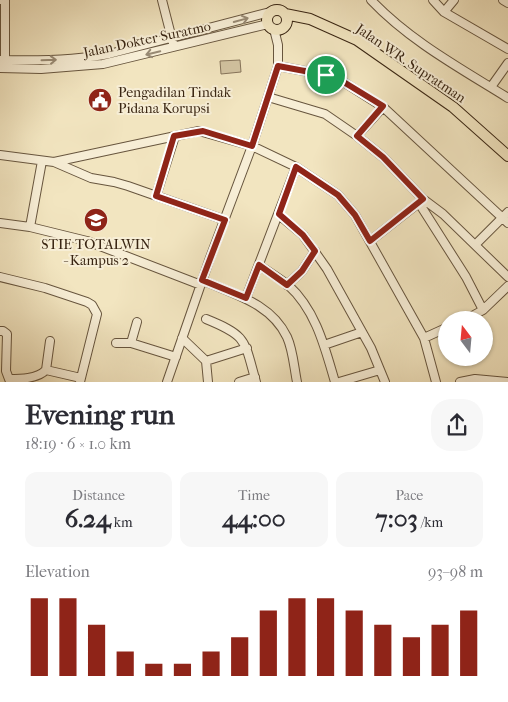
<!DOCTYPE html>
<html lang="en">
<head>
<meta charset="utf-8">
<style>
	body { margin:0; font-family:"IM FELL French Canon",serif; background:#f7f7f7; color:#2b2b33; height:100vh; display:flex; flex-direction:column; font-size:19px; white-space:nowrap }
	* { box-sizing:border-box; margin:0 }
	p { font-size:16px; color:#7c7c81 }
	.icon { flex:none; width:28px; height:28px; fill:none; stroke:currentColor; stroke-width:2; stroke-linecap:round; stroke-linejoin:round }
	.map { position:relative; height:382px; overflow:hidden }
	.sheet { display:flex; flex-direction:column; background:#fff; flex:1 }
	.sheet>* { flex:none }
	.needle { width:32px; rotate:344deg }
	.controls { position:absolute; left:438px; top:311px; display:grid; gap:10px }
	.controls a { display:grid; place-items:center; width:55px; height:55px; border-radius:50%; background:#fff; box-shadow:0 1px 4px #0004; font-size:25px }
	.pin { position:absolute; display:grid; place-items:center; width:42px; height:42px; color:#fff; margin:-21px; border:2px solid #fff; border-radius:50%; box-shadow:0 1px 5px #0007 }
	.round { display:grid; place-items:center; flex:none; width:52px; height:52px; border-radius:20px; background:#f7f7f7 }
	.summary { display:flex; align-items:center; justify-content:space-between; height:85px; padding:0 25px }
	h1 { font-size:28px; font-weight:800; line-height:38px }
	.stats { display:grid; grid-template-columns:repeat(3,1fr); gap:8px; height:85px; padding:5px 25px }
	.stats div { display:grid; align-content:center; border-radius:12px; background:#f7f7f7; text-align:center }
	.stats b { font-size:25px; font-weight:800 }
	.stats small { font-size:14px; font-weight:400 }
	.stats p { font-size:14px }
	.chart { height:140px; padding:10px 25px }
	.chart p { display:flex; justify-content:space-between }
	.chart svg { width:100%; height:90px; margin-top:5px; stroke:#8f2418; stroke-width:6 }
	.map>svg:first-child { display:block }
</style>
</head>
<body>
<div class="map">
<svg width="508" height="382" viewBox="0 0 508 382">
	<rect width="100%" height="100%" fill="#f2e5c0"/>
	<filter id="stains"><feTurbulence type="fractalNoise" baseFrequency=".004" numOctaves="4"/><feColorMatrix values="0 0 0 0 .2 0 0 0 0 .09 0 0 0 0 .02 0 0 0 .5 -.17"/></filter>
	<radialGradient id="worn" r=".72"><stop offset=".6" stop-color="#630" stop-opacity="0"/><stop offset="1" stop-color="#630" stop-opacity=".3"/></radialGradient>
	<path fill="#d3c4a2" stroke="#86745a" d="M240,60L241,72L221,74L220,61Z"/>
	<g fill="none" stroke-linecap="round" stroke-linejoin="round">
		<g stroke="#67553e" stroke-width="10">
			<path id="minor" d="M0,0H5V60
				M162,0L173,43
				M371,0C410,41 460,68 508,98
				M433,0L444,12L508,49
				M503,0L508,3
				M444,12L454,0
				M0,60C36,61 73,61 109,54L270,12
				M278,66L326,75L342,81L383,107L508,223
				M0,68L41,69L103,64L268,24
				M491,87L508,63
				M268,97L325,114L357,136L383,157L423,199L443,214L508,277
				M357,136L383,107
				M0,155L54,162L91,178L114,182L128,186L225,220
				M54,162L199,131L252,146L296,167L338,195L355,215L424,338L436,382
				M156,196L175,136
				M419,203L466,277L483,310
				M279,215L303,235L327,269L371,348L385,382
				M0,223L30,227L87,241L201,285
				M30,227L42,161
				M370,241L421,201
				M475,245L508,212
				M259,265C269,272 279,278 288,285C316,310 325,348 335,382
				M0,277L45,288L87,302L92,305L97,314L80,382
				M202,280C233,294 271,303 287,337C293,350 294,367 297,382
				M287,285L302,271L315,251
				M246,298L296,167
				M206,319C248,336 244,340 256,382
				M465,320L483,310L508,286
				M0,331H3L7,334L6,371L9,379C20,379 37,379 46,370L81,378
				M182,338L206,361L247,348
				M424,338L446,328
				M116,343H131L176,357
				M131,343L137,322
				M324,345L362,332
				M206,361L208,382
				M46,370L50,341
				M167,382L210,258L252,146L278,66V45L274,29
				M239,382L255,377
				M339,382L380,370
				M460,382L475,379L508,382"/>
		</g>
		<g stroke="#392512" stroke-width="12">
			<path id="major" d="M267 20a10 10 0 1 1 20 0a10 10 0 1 1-20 0Z
				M285,14L310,19L357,40L453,107L508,156"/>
		</g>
		<use href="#minor" stroke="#f7eed6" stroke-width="8"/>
		<use href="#major" stroke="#f2e5c0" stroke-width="10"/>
	</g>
	<defs><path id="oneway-shaft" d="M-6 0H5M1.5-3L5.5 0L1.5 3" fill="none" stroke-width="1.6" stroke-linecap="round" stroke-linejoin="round" transform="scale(1.25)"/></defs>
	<g stroke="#988a74">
		<use href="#oneway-shaft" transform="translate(241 20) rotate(-15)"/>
		<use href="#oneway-shaft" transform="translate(153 53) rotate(166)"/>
		<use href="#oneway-shaft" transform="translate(49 60) rotate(-2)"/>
	</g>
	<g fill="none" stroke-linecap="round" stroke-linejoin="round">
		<g stroke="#fff" stroke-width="10">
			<path id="route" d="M278,66L326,75L342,81L383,106L357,136L383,157L423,199L370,241L355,215L338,195L296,167L279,214L303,235L315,251L302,271L287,285L259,265L246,298L202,280L225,220L156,196L174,136L203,131L252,146Z"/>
		</g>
		<use href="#route" stroke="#8f2418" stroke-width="6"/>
	</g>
	<defs>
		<g id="civic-disc" transform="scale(1.25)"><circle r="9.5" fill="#8f2418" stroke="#f7eed6"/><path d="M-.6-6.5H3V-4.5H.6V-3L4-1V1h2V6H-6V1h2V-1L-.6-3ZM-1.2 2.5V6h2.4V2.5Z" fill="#fff"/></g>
		<g id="university-disc" transform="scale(1.25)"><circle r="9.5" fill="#8f2418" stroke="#f7eed6"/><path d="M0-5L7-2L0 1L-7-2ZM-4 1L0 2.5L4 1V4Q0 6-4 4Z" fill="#fff"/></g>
	</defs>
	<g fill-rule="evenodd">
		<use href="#civic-disc" x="100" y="100"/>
		<use href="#university-disc" x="96" y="220"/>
	</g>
	<g text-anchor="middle" stroke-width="4" stroke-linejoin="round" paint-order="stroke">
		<g font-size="14" fill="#392512" stroke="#f7eed6">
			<text transform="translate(147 39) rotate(-12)" y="5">Jalan Dokter Suratmo</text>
			<text transform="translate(411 63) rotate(34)" y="5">Jalan WR. Supratman</text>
		</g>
		<g font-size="14" fill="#392512" stroke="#f7eed6" text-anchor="start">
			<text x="118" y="97">Pengadilan Tindak<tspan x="118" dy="16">Pidana Korupsi</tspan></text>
			<text x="96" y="249" text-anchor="middle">STIE TOTALWIN<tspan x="96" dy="16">- Kampus 2</tspan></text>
		</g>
	</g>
	<rect width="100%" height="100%" filter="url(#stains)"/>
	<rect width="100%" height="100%" fill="url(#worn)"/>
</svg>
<div class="controls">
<a><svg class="needle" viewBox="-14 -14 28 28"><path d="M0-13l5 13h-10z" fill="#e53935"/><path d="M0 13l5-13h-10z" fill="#7c7c81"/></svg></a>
</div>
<div class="pin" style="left:326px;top:75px;background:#1e9e55"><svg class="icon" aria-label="arrive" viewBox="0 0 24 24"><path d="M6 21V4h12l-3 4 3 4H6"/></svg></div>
</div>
<section class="sheet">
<div class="summary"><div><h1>Evening run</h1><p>18:19 · 6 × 1.0 km</p></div><a class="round"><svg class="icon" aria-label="share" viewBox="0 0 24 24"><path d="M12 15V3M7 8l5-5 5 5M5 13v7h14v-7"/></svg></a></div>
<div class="stats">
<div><p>Distance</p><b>6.24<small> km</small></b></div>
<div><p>Time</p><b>44:00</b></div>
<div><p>Pace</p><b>7:03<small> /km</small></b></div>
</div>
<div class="chart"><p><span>Elevation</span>93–98 m</p>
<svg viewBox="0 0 160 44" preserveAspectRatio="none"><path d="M5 44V6M15 44V6M25 44V19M35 44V32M45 44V38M55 44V38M65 44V32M75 44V25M85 44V12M95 44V6M105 44V6M115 44V12M125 44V19M135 44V25M145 44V19M155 44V12"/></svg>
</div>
</section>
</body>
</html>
